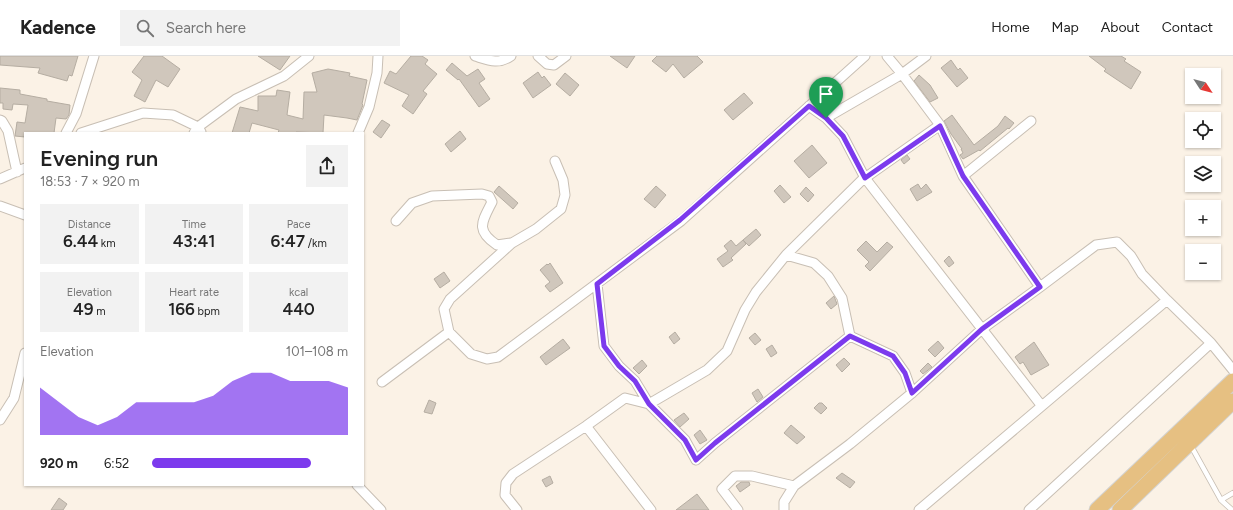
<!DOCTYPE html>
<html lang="en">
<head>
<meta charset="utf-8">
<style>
	body { margin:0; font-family:Figtree,sans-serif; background:#f2f2f2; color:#222; height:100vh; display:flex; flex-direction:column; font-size:15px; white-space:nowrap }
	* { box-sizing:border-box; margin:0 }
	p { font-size:13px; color:#767676 }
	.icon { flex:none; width:22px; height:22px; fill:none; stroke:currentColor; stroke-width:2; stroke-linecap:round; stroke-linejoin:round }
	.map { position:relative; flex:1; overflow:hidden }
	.details { position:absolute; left:24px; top:76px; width:340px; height:354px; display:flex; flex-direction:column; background:#fff; border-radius:0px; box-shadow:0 1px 3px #0004 }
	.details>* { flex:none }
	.needle { width:26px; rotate:126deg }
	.buttons { position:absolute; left:1185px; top:12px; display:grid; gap:8px }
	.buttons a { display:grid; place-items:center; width:36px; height:36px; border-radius:0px; background:#fff; box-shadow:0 1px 3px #0004; font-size:20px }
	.pin { position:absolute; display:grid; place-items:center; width:34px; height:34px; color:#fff; margin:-41px -17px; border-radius:50% 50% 50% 0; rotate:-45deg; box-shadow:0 0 4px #0007 }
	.pin .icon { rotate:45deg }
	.round { display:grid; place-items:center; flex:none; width:42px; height:42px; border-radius:0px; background:#f2f2f2 }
	.summary { display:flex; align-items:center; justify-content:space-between; height:68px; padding:0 16px }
	h1 { font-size:22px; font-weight:600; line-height:30px }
	.metrics { display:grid; grid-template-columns:repeat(3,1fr); gap:6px; height:68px; padding:4px 16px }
	.metrics div { display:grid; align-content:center; border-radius:0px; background:#f2f2f2; text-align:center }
	.metrics b { font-size:17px; font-weight:600 }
	.metrics small { font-size:11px; font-weight:400 }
	.metrics p { font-size:11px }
	.chart { height:112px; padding:8px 16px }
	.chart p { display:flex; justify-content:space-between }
	.chart svg { width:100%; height:72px; margin-top:4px; fill:#7c3aed; opacity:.7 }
	ul { padding:0 16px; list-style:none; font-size:13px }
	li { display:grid; grid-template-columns:64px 48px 1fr; align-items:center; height:30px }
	li i { height:10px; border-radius:5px; background:#7c3aed }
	header { display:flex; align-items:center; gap:24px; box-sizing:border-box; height:56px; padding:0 20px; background:#fff; border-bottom:1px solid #e0e0e0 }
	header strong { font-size:19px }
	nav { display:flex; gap:22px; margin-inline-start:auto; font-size:14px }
	.search { width:280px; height:36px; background:#f2f2f2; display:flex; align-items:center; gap:10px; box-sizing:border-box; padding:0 14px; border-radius:0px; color:#767676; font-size:15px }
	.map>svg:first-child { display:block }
</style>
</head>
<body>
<header>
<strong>Kadence</strong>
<div class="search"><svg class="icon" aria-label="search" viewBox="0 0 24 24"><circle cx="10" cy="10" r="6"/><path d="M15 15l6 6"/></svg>Search here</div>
<nav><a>Home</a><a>Map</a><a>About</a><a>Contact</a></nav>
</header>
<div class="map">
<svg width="1233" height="454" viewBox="0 0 1233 454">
	<rect width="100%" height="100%" fill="#fbf2e6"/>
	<path fill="#d0c7bc" stroke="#b5ada2" d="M0,0H78L72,20L69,19L67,25L38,17L40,12L0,9Z
		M144,0H162L180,13L168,31L156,24L145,46L134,40L142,24L132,16Z
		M258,0H290L280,14Z
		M411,0H422L428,4L425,8L437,18L423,35L427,38L413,58L402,50L409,39L384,27L390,15L396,18Z
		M610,0H635L627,12Z
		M657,0H697L703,6L684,22L673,8L666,16L652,5Z
		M1089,0H1121L1126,3L1124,5L1141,16L1131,33L1104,15L1106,13Z
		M951,4L958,14L960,12L968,22L957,31L941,12Z
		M452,7L467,20L478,13L485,23L479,27L490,43L479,51L459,23L458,24L446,14Z
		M328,13L350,17L349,20L367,24L362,48L363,49L357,64L347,62L324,59L323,77L296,76V77H278L279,74L252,67L249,77H232L240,51L258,55V40H276L277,34L290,36L287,59L303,63L304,36H317L312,17Z
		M538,16L542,22L544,20L551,29L533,42L523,27Z
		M565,17L579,29L570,40L556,28Z
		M919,19L930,29L938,42L930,46L914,25Z
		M0,32L20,34V38L47,43V45L70,49L69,59L66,63L56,62L54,77H25V81L15,80L17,66L25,67L28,49L13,48L12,54L3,53V47H0Z
		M744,37L753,47L733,64L724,54Z
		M952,59L974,89L998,70L1005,60L1014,67L1009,73L1008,72L980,95L979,94L963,103L960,99L963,97L961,93H962L951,78L944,65Z
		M382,64L390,69L381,82L373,76Z
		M460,75L466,83L451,96L445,88Z
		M812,89L827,107L809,122L794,105Z
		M907,99L910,103L904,108L901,104Z
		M918,128L921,133L926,128L932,136L917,145L910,133Z
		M780,129L791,141L784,147L774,135Z
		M499,130L518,147L513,153L494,136Z
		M656,130L666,139L655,152L644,143Z
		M806,131L814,139L808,146L800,138Z
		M756,173L761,179L749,190L743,184Z
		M731,184L736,190L743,184L746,188L731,202L733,204L723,211L717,203L728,195L724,190Z
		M866,185L877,196L887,186L893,191L870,215L865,210L869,206L857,194Z
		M949,200L954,207L949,211L944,205Z
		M550,207L563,227L550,236L545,230L550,226L540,214L547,208L548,209Z
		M444,216L450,225L440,232L434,223Z
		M834,240L837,248L831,253L826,247Z
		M675,276L680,283L674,288L669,281Z
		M755,277L761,284L755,289L749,282Z
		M563,283L570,292L546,309L540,301Z
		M938,285L944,292L935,301L928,294Z
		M1034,286L1049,309L1031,319L1023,306L1020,308L1015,301Z
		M772,289L777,297L771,301L766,293Z
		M844,302L850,308L842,316L836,309Z
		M642,304L647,310L639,318L633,312Z
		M928,307L932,311L923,318L920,315Z
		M758,333L763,341L757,346L752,337Z
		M429,344L436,347L432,358L424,356Z
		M819,347H822L827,352L821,358L814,352Z
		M684,357L689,363L680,371L674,364Z
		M791,369L805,381L797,388L784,377Z
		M700,374L707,384L700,388L694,379Z
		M842,417L855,426L850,432L836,422Z
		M550,420L553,427L546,431L542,424Z
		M741,426H749L750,429L740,436L736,430Z
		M697,438L709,454H676Z
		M59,442L67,448L63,454H51Z"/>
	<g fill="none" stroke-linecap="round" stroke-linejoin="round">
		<g stroke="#c8bfb4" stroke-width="6">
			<path id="service" d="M1190,388L1221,444L1232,454
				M1221,444L1233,437"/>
		</g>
		<g stroke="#c8bfb4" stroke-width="11">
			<path id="minor" d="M475,0C488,4 498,9 511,0
				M538,0L547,8L554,9L566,0
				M887,0L902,18L940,69L963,120L1040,231
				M809,50L826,62L843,80L865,122L1041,349
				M826,62L902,18L926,0
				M0,64L2,65L8,75L17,116
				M66,77L76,58L94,0
				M81,77L143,57L173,59L198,71L201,76
				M194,77L198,71L236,43L284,20L309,0
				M358,77L369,51L377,17L378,0
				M555,105L563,124L565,139L561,153L536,173L512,187L450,243L444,253L449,276L471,298L487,303L498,301L681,165L865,0
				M963,120L1031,65
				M0,123L25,112
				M0,150L25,159
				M396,165L412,147L432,140L482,138L489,140L492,146C482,166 475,174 497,189L511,187
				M786,199L814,207L828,220L842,242L850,280
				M597,228L604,290L619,310L635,325L649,348L685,384L696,404L715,387L850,280
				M850,280L893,300L905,317L912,337
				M382,326L449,276
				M0,364L14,342L25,297
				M586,370L651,454
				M357,429L381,454
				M517,454L505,439L506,427L513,418L586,370L625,342L649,348L707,314L727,295L745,254L756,236L786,199L862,124L940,69
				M738,454L722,433L735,420H752L794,430
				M784,454V446L794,430L850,388L912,337L982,273L1040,231L1096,189L1117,186L1131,200L1142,218L1167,244L1211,287L1233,314
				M919,454L1167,244
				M1029,454L1211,287"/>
		</g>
		<g stroke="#d3d3d2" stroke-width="17">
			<path id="primary" d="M1097,454L1233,325
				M1120,454L1233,345"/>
		</g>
		<use href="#service" stroke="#fff" stroke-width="4.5"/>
		<use href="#minor" stroke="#fff" stroke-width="9"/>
		<use href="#primary" stroke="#e6c082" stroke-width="15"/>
	</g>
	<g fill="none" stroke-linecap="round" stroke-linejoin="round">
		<g stroke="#fff" stroke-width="8">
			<path id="route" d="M809,50L826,62L843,80L865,122L940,70L963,120L1040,231L982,273L912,337L905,317L893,300L850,280L715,387L696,404L685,384L649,348L635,325L619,310L604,290L597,228L680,164Z"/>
		</g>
		<use href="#route" stroke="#7c3aed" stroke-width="5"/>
	</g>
</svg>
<div class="buttons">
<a><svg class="needle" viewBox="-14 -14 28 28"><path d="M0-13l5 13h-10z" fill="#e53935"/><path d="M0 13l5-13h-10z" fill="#767676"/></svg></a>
<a><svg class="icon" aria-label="locate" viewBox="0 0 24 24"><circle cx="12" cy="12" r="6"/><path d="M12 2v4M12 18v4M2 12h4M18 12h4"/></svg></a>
<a><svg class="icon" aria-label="layers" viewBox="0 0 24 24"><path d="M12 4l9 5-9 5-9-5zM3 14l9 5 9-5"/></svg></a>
<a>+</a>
<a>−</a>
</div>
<div class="pin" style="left:826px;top:62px;background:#1e9e55"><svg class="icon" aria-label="arrive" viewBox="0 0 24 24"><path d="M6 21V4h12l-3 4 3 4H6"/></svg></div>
<section class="details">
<div class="summary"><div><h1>Evening run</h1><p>18:53 · 7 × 920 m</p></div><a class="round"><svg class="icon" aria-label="share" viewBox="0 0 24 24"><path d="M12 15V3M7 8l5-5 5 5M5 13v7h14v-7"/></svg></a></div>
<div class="metrics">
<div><p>Distance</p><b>6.44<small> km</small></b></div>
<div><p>Time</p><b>43:41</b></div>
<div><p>Pace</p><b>6:47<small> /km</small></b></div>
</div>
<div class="metrics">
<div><p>Elevation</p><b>49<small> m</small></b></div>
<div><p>Heart rate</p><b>166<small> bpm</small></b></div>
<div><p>kcal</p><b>440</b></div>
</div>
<div class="chart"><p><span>Elevation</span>101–108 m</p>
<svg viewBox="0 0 160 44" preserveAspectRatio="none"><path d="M0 44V15L10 24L20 33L30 38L40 33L50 24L60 24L70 24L80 24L90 20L100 11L110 6L120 6L130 11L140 11L150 11L160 15V44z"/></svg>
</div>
<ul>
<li><b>920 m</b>6:52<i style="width:81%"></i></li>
</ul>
</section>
</div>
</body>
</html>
